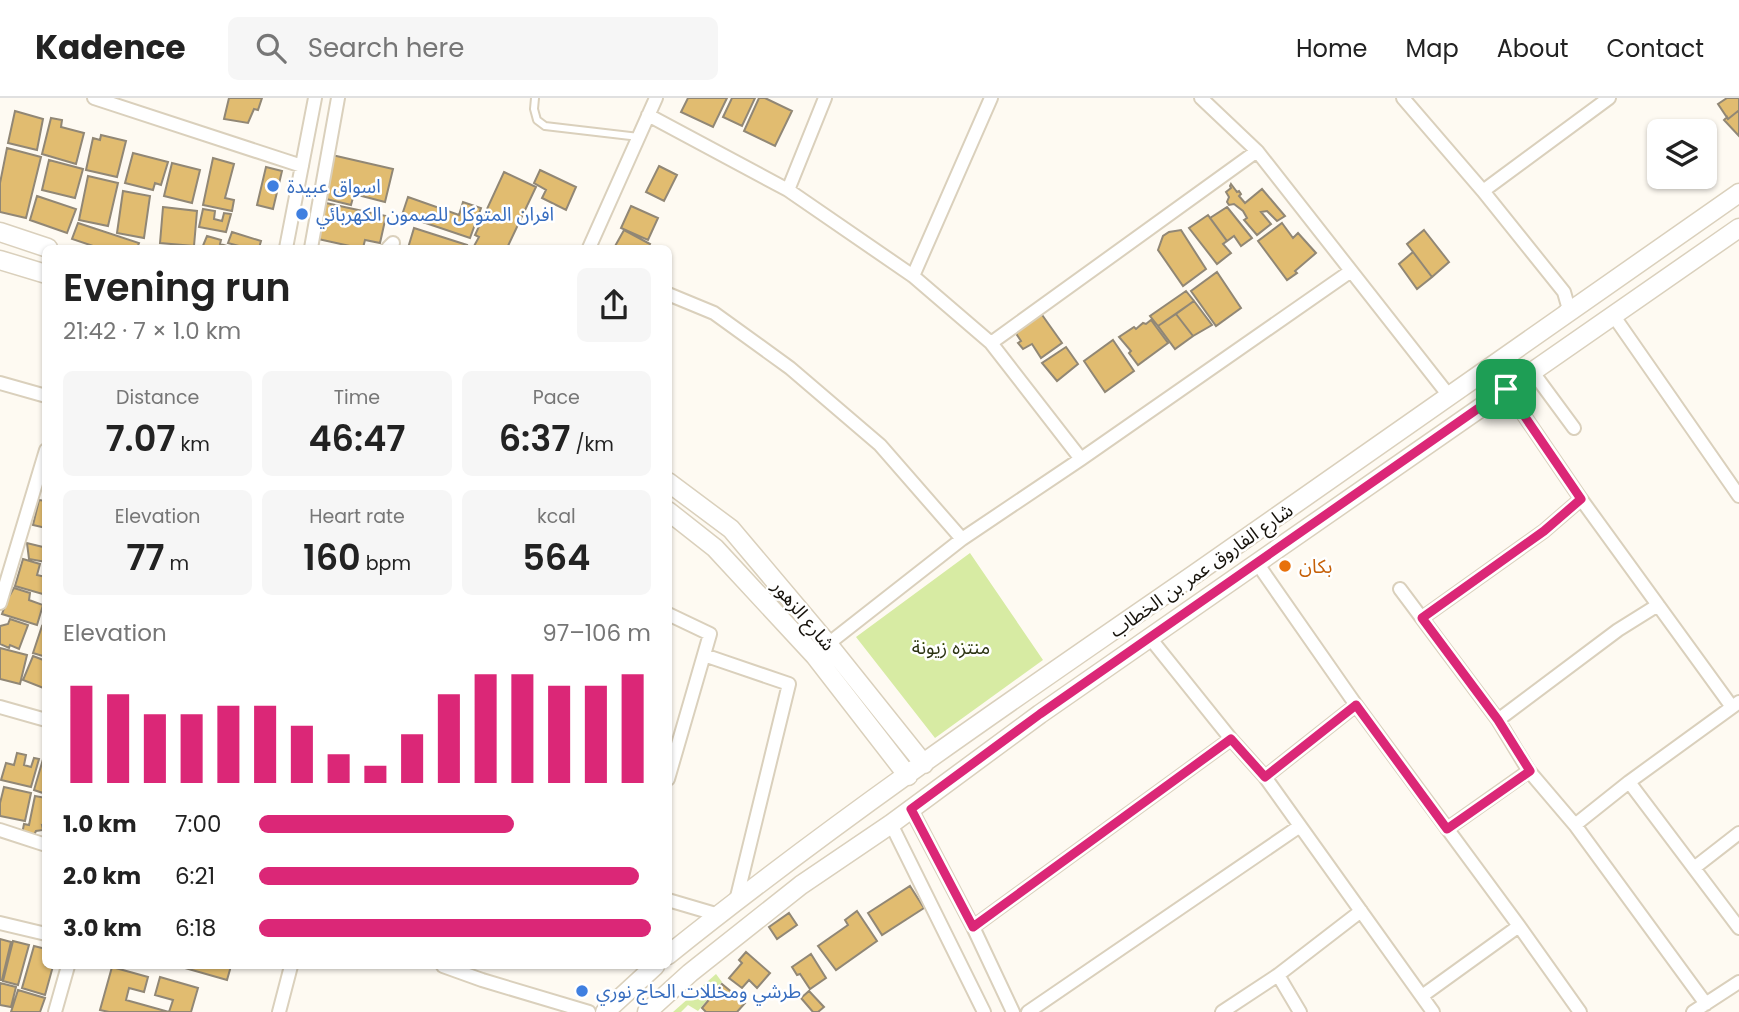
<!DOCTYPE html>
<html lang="en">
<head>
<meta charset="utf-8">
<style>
	body { margin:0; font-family:Poppins,"Noto Sans Arabic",sans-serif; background:#f6f6f6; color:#222; height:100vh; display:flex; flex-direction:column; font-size:26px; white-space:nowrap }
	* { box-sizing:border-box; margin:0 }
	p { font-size:23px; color:#767676 }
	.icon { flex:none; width:38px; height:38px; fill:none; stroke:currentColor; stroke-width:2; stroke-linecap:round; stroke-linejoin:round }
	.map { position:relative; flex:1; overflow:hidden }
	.details { position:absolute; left:42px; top:147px; width:630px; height:724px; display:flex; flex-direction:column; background:#fff; border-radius:10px; box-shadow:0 2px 5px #0004 }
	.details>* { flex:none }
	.fabs { position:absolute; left:1647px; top:21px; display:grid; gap:14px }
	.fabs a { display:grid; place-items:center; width:70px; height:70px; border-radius:10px; background:#fff; box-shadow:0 2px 5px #0004; font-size:35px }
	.pin { position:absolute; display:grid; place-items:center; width:60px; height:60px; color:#fff; margin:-30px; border-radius:14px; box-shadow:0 4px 10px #0006 }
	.round { display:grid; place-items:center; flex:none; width:74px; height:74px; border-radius:10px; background:#f6f6f6 }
	.summary { display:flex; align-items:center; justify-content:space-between; height:119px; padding:0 21px }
	h1 { font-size:38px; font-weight:600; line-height:52px }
	.stats { display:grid; grid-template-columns:repeat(3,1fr); gap:10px; height:119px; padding:7px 21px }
	.stats div { display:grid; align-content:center; border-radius:10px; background:#f6f6f6; text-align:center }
	.stats b { font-size:35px; font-weight:600 }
	.stats small { font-size:19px; font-weight:400 }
	.stats p { font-size:19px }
	.chart { height:196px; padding:14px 21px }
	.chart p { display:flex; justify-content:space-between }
	.chart svg { width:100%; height:126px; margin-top:7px; stroke:#db2777; stroke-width:6 }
	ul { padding:0 21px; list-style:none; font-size:23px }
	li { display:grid; grid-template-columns:112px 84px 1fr; align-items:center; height:52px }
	li i { height:18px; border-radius:9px; background:#db2777 }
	header { display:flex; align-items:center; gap:42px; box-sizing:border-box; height:98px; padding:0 35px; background:#fff; border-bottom:2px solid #e0e0e0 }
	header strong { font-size:33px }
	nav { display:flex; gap:38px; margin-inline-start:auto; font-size:24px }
	.search { width:490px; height:63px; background:#f6f6f6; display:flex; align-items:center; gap:18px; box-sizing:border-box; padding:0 24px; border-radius:10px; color:#767676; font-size:26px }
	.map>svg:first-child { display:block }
</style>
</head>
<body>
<header>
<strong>Kadence</strong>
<div class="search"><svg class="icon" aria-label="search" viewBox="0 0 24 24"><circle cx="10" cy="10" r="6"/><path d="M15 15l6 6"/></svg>Search here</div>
<nav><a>Home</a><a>Map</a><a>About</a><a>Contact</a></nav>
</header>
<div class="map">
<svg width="1739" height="914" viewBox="0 0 1739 914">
	<rect width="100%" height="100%" fill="#fefaf2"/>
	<path fill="#d7eba3" d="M970,455L1043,562L935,640L856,539Z
		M716,876L722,884L698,913L688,907L681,914H673Z"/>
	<path fill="#e1bc70" stroke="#918775" stroke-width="2" d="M229,0H262L258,12L254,11L248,25L224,21Z
		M688,0H727L713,29L681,14Z
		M732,0H755L742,28L723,19Z
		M759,0H765L792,13L775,48L744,33Z
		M1727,0H1739V14L1738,13L1728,21L1718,6Z
		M15,13L43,21L37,52L8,45Z
		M1738,13L1739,14V38L1724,22L1727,19L1728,21Z
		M51,20L62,22L61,29L84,35L76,66L42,56Z
		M101,37L126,43L117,79L86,72L93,40L100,42Z
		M7,50L41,59L26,120L0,114V85Z
		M133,55L168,64L161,87L155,85L153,92L125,85Z
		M332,57L393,71L385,104L354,96L351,107L322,100Z
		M213,60L234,66L225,100L234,102L232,113L203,107Z
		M49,62L83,71L75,100L42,92Z
		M172,65L200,72L192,105L164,98Z
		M659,68L677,77L664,103L646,94Z
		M266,69L282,73L273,111L257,107Z
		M540,72L576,89L566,112L542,100L546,92L534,85Z
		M504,74L536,89L507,150L502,149V150H473L479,139L475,137Z
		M88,78L118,85L108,128L79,122Z
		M1231,86L1237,94L1239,93L1241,96L1239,98L1245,105L1262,91L1285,118L1277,123L1267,113L1261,114L1271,126L1257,137L1244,122L1247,120L1243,113L1234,106L1229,107L1227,104L1229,99L1226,94L1231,90L1230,88Z
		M123,93L150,98L144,140L117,135Z
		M37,98L76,111L67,135L30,122Z
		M408,99L459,117L463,104L481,110L470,140L402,117Z
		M326,105L386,118L380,145L365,142L363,150H359L318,141Z
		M631,108L658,120L648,142L621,130Z
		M163,109L197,113L194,148L160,145Z
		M1227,109L1252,140L1241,148L1234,138L1227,143L1210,120Z
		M203,111L215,113L214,121L222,123L224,115L231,116L226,134L199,129Z
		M1208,117L1227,143L1223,146L1231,155L1217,166L1189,130Z
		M78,125L139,145L137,150H99L72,141Z
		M1282,125L1293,140L1298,135L1316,155L1295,173L1297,175L1287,182L1258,143Z
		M414,130L467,147L466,150H408Z
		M624,132L650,146L648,150H614Z
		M1181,132L1206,171L1183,188L1158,152L1163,138L1169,134Z
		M1424,132L1449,164L1432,179L1407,146Z
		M232,134L261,143L259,150H246L228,145Z
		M207,138L221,142L220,146L234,150H202Z
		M1413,154L1432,179L1417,191L1399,166Z
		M1217,174L1241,210L1216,228L1191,193Z
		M1186,193L1194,203L1158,228L1150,218Z
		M1194,203L1212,227L1193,238L1176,216Z
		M1040,214L1062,245L1041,260L1032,246L1023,251L1018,245L1021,243L1015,234Z
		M1176,216L1193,238L1175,251L1158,228Z
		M1151,222L1168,245L1138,267L1129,255L1131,253L1119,239L1134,229L1136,231L1143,225L1146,226Z
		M1113,242L1134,273L1105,294L1084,263Z
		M1066,249L1078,266L1057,283L1042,265Z
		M39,402L46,403V430L33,427Z
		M46,438V464L29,461L27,445L43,449Z
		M23,461L40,466L37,477L46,479V497L15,488Z
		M14,490L30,495L29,502L43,507L37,527L2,516L7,502Z
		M10,521L28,527L19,551L10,547L9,550L0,546V528L8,526Z
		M42,528L46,530V559L33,555Z
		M0,550L27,557L20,586L0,581Z
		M33,558L46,563V591L23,582Z
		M46,651V696L34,692Z
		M17,655L26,657L24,667L31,669L34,660L39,661L31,689L1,682L6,665L14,667Z
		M4,689L31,695L25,723L0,718V705Z
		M35,698L46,700V728L42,727L43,732L36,733L33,739L22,736L24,726L29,727Z
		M910,788L924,810L882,837L868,815Z
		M857,813L877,843L836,872L818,848L848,827L845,822Z
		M789,815L797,827L777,841L769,829Z
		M0,841L11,844L2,882H0Z
		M13,843L29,847L18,887L3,883Z
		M34,848L46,851V868H53L45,897L22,890Z
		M746,854L770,875L757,890L749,882L742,890L729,880L742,865L739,862Z
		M811,856L826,880L810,891L800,876L797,877L792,869Z
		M178,868H231L227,882Z
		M112,869L148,879L144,894L129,890L126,902L169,914L173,902L155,897L160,879L198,890L191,914H109L100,912Z
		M0,885L16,889L11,909L0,907Z
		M722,886L745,905L737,914H706L702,910Z
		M18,892L45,900L40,914H11Z
		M809,893L824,909L818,914H813L801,900Z"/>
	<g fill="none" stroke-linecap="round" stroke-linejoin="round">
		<g stroke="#dad0bc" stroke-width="10">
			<path id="service" d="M535,0L534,11L537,22L545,28L639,39"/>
		</g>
		<g stroke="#dad0bc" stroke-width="16">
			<path id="minor" d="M94,0L302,68
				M1201,0L1257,53L1450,299
				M1403,0L1483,93L1564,194L1568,208L1562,219
				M648,17L788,92L913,178L991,245L1081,361
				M788,92L825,0
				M1483,93L1609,0
				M286,150L315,0
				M311,150L338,0
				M388,150L393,145
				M589,150L656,0
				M913,178L991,0
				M668,196L714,215L790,270L880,347L962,441
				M1613,217L1739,398
				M991,245L1257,53
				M1532,273L1574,330
				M0,285L46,298
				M1506,291L1581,401L1732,609
				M1257,465L1356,607L1519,828L1580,914
				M1400,491L1498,622L1529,673L1575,727L1706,906
				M0,505L46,352
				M668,516L710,536L668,681
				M1422,520L1544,433L1581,401
				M1150,540L1231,641L1265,679L1433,914
				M828,546L962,441L1081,361L1351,173
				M704,557L789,586L736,803
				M0,609L46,622
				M1498,622L1618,532L1658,507
				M1265,679L1356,607
				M1629,684L1739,830
				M911,711L973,829L1013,914
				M891,726L984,914
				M1575,727L1629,684L1739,604
				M1447,731L1529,673
				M0,732L46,747
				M1694,770L1739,735
				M668,802L719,817
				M0,825L46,836
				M973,829L1231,641
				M443,868L482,882L589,914
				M1278,877L1300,914
				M1422,898L1519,828
				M55,914L68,868
				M279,914L291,868
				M1028,914L1300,728
				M1222,914L1278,877L1361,813
				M1693,914L1739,884"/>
		</g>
		<g stroke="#dad0bc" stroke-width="21">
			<path id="secondary" d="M0,134L48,150
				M0,162L46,176
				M668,384L731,431L828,546L924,666
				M668,413L715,450L815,558L908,678
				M668,857C836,722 1015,600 1192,478C1375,351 1557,223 1739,95
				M605,914L655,868
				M647,914L690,875L801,787L891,726L1040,616L1739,130"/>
		</g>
		<use href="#service" stroke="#fff" stroke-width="6"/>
		<use href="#minor" stroke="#fff" stroke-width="12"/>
		<use href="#secondary" stroke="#fff" stroke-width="18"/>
	</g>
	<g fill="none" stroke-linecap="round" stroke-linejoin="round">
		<g stroke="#fff" stroke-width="14">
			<path id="route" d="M1506,291L1581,401L1544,433L1422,520L1498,622L1530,673L1447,731L1356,607L1265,679L1231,641L973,829L911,711L1040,616Z"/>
		</g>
		<use href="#route" stroke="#db2777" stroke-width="9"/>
	</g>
	<g fill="#3f7fe0" stroke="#fff" stroke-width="2.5">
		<circle cx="273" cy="88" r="7"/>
		<circle cx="302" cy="116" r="7"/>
		<circle cx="582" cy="893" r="7"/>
	</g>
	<circle fill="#e8710a" stroke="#fff" stroke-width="2.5" cx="1285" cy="468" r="7"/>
	<g text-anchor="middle" stroke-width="5" stroke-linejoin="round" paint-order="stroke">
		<g font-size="19" fill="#366cbe" stroke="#fff" text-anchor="start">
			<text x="287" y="95">اسواق عبيدة</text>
			<text x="316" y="123">افران المتوكل للصمون الكهربائي</text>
			<text x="596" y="900">طرشي ومخللات الحاج نوري</text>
		</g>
		<g font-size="19" fill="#c56008" stroke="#fff" text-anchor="start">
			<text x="1299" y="475">بكان</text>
		</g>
		<g font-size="19" fill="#17130c" stroke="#fff">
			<text transform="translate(1201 472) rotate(-35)" y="7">شارع الفاروق عمر بن الخطاب</text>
			<text transform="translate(804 517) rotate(50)" y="7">شارع الزهور</text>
		</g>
		<g font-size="19" fill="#2c3413" stroke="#fff">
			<text x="951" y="556">منتزه زيونة</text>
		</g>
	</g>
</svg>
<div class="fabs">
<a><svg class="icon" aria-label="layers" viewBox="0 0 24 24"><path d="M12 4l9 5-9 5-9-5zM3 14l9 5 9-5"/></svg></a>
</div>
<div class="pin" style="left:1506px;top:291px;background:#1e9e55"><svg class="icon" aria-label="arrive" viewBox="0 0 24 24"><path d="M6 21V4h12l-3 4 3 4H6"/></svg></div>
<section class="details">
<div class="summary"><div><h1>Evening run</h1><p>21:42 · 7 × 1.0 km</p></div><a class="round"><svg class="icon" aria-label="share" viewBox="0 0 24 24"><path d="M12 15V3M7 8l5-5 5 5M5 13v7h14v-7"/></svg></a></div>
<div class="stats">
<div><p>Distance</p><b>7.07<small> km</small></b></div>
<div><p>Time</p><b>46:47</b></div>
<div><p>Pace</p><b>6:37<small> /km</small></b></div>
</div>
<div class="stats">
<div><p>Elevation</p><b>77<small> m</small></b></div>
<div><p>Heart rate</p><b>160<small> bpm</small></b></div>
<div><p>kcal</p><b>564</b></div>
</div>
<div class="chart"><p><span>Elevation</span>97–106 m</p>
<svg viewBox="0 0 160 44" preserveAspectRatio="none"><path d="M5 44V10M15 44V13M25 44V20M35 44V20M45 44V17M55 44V17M65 44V24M75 44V34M85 44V38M95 44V27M105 44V13M115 44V6M125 44V6M135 44V10M145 44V10M155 44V6"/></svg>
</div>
<ul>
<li><b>1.0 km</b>7:00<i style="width:65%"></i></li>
<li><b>2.0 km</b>6:21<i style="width:97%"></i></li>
<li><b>3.0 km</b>6:18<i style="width:100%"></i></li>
</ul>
</section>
</div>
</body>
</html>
